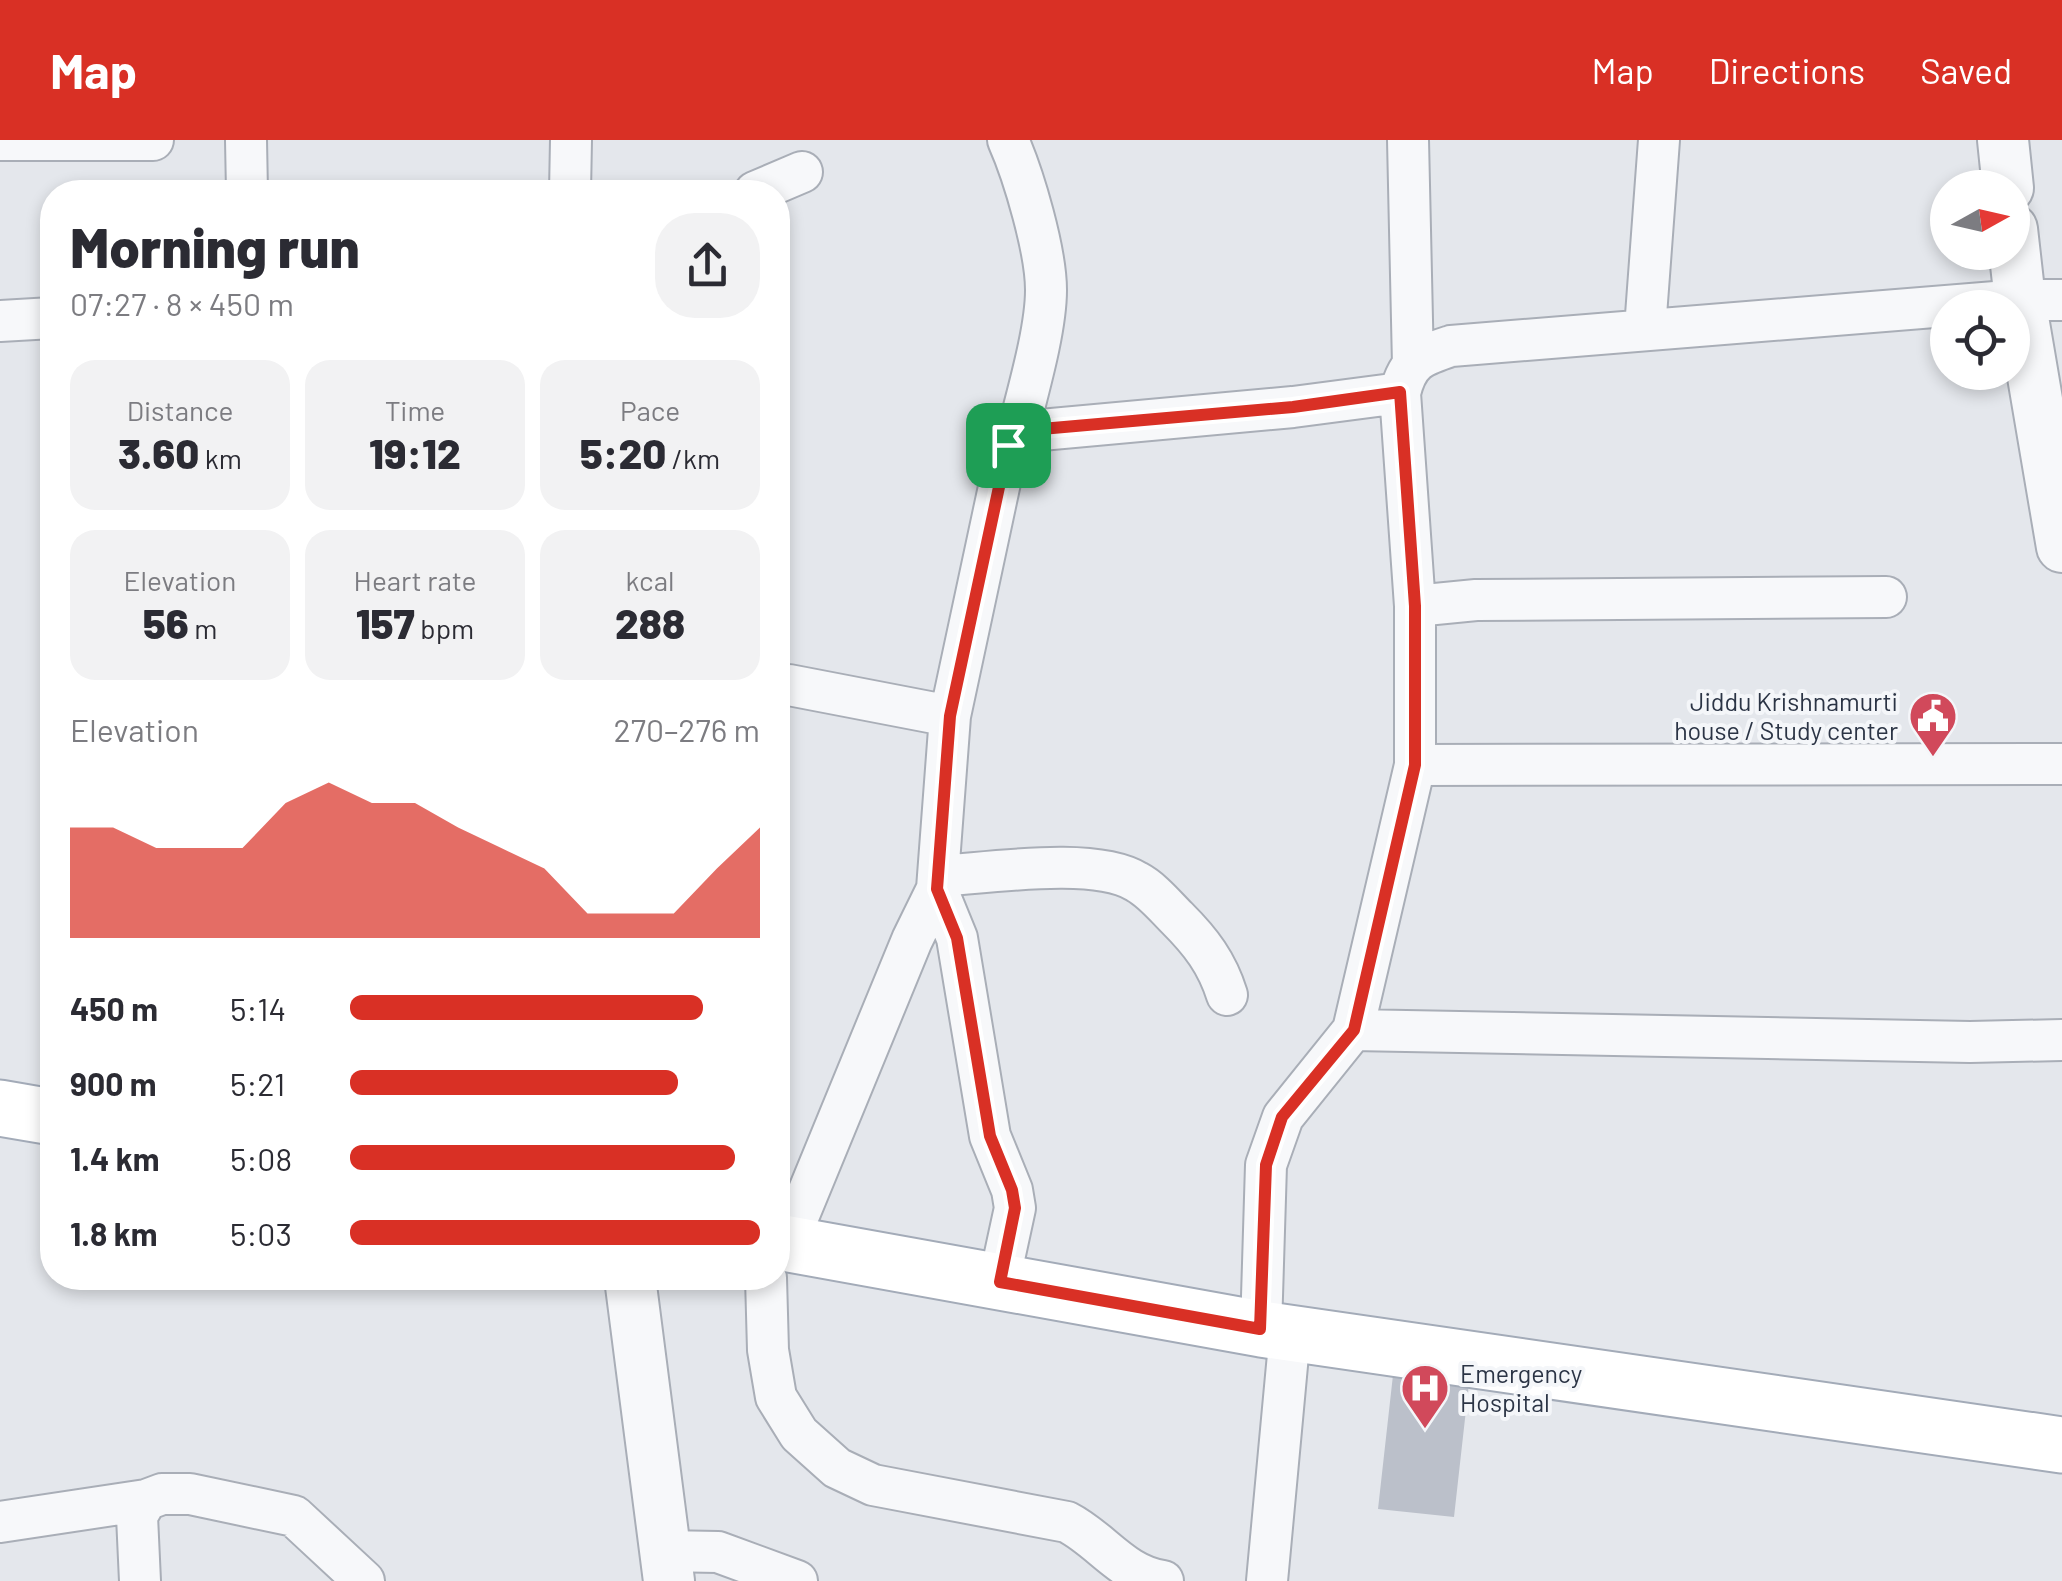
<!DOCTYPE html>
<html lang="en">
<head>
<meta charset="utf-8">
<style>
	body { margin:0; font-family:Barlow,sans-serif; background:#f2f2f3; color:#2b2b33; height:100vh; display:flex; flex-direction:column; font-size:38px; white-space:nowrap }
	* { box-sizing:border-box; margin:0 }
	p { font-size:32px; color:#7c7c81 }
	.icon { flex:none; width:55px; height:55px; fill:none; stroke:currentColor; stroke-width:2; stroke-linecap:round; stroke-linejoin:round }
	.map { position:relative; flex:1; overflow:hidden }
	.side { position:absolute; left:40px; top:40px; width:750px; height:1110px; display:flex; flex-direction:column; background:#fff; border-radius:40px; box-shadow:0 5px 15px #0003 }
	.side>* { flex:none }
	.needle { width:65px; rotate:82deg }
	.fabs { position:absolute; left:1930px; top:30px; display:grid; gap:20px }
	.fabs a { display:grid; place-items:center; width:100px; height:100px; border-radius:50%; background:#fff; box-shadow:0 5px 15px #0003; font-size:50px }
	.pin { position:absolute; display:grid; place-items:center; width:85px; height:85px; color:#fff; margin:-42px; border-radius:20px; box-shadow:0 5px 15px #0006 }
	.round { display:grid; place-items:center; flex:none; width:105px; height:105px; border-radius:40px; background:#f2f2f3 }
	.headline { display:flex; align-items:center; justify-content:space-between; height:170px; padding:0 30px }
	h1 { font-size:55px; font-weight:800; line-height:75px }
	.figures { display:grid; grid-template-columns:repeat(3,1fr); gap:15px; height:170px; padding:10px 30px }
	.figures div { display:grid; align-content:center; border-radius:25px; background:#f2f2f3; text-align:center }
	.figures b { font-size:42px; font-weight:800 }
	.figures small { font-size:28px; font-weight:400 }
	.figures p { font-size:28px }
	.chart { height:280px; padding:20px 30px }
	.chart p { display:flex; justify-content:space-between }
	.chart svg { width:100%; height:180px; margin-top:10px; fill:#d93025; opacity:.7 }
	ul { padding:0 30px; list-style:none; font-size:32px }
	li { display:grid; grid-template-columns:160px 120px 1fr; align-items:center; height:75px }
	li i { height:25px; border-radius:12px; background:#d93025 }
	header { display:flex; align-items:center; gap:60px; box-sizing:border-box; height:140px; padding:0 50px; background:#d93025; color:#fff }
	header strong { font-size:48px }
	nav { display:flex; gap:55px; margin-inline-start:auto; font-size:35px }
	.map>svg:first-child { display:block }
</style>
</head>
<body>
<header>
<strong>Map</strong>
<nav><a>Map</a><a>Directions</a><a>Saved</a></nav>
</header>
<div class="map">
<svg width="2062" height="1441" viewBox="0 0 2062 1441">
	<rect width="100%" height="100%" fill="#e4e7ec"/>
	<path fill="#bbc0ca" d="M80,1138H141V1147L79,1142Z
		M1393,1235L1469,1243L1454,1377L1378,1369Z"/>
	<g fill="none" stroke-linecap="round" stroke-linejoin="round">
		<g stroke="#a9aeb7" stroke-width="44">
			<path id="minor" d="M0,0H153
				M246,0L247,52
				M1008,0C1024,36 1046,111 1046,150C1046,191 1027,254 1017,295
				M1408,0L1413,225
				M570,52L571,0
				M755,52L802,32
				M2062,160H2020L1451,206C1421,216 1408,220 1400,253L1415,466V625L2062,624
				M0,181L52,178
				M1645,189L1659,0
				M1415,466L1476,460L1886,457
				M778,546L789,545L950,576
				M1415,625L1353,890L1970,902L2062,900
				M938,736C989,733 1095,716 1137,742C1152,750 1165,766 1177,778C1201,802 1217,823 1227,855
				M937,749L957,798L990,996L1012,1050L1015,1068L999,1142
				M787,1104L912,800L937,749L950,576L1008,305L1017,295L1030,291L1293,267L1400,253
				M766,1138L768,1210L776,1257L799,1294L837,1328L873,1345L1067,1382C1102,1400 1122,1435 1163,1441
				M1261,1189L1266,1025L1283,977L1353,890
				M0,1382L146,1360
				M663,1411L718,1412L797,1441
				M140,1441L137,1376L146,1360L162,1354H190L294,1376L364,1441
				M1267,1441L1290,1193"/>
		</g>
		<g stroke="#a9aeb7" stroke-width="54">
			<path id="tertiary" d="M2003,0L2008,48
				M2012,89L2020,160L2062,407
				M630,1138L669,1441"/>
		</g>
		<g stroke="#a3abb8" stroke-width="59">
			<path id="primary" d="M0,968L52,977
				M778,1102L1261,1189L2062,1305"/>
		</g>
		<use href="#minor" stroke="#f7f8fa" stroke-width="40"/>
		<use href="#tertiary" stroke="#f7f8fa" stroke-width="50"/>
		<use href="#primary" stroke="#fff" stroke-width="55"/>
	</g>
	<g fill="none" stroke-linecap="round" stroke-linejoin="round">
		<g stroke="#fff" stroke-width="20">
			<path id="route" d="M1400,252L1415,466V625L1354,890L1282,977L1266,1025L1260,1189L1000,1142L1015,1068L1012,1050L990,996L957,798L937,749L950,576L1008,305L1017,295L1030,290L1293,267Z"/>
		</g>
		<use href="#route" stroke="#d93025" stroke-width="12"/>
	</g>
	<defs>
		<g id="civic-pin" transform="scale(2.5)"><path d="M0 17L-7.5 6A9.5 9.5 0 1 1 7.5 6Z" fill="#d1495b" stroke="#f4f6f9"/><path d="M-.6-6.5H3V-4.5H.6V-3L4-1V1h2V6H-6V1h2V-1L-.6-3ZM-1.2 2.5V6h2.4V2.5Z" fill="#fff"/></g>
		<g id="hospital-pin" transform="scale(2.5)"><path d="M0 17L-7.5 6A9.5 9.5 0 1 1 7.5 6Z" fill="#d1495b" stroke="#f4f6f9"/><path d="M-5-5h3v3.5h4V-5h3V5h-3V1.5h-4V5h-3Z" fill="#fff"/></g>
	</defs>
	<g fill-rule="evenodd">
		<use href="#civic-pin" x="1933" y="576"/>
		<use href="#hospital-pin" x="1425" y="1248"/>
	</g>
	<g text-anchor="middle" stroke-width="8" stroke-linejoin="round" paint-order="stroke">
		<g font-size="25" fill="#2b3445" stroke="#f4f6f9" text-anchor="end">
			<text x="1898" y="571">Jiddu Krishnamurti<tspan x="1898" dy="29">house / Study center</tspan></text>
			<text x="1460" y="1243" text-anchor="start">Emergency<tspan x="1460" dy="29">Hospital</tspan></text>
		</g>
	</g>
</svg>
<div class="fabs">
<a><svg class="needle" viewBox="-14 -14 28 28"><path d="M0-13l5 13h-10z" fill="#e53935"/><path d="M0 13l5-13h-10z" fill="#7c7c81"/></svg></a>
<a><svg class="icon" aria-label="locate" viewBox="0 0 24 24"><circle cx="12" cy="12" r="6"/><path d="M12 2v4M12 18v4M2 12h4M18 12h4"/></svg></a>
</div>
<div class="pin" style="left:1008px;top:305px;background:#1e9e55"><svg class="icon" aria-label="arrive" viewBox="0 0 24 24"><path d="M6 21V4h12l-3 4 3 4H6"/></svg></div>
<section class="side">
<div class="headline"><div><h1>Morning run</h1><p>07:27 · 8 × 450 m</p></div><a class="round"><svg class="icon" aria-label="share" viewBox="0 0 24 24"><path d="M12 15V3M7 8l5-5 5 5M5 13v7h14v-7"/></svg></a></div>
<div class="figures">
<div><p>Distance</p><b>3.60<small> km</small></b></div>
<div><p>Time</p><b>19:12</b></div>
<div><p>Pace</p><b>5:20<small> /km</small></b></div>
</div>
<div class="figures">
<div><p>Elevation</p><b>56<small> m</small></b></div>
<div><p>Heart rate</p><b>157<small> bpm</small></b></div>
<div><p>kcal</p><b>288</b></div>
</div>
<div class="chart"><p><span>Elevation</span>270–276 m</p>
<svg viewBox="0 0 160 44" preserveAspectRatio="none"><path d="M0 44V17L10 17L20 22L30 22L40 22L50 11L60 6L70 11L80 11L90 17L100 22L110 27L120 38L130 38L140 38L150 27L160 17V44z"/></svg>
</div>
<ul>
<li><b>450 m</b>5:14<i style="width:86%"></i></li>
<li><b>900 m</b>5:21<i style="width:80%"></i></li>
<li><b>1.4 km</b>5:08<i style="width:94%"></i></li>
<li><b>1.8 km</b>5:03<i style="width:100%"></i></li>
</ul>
</section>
</div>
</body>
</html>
